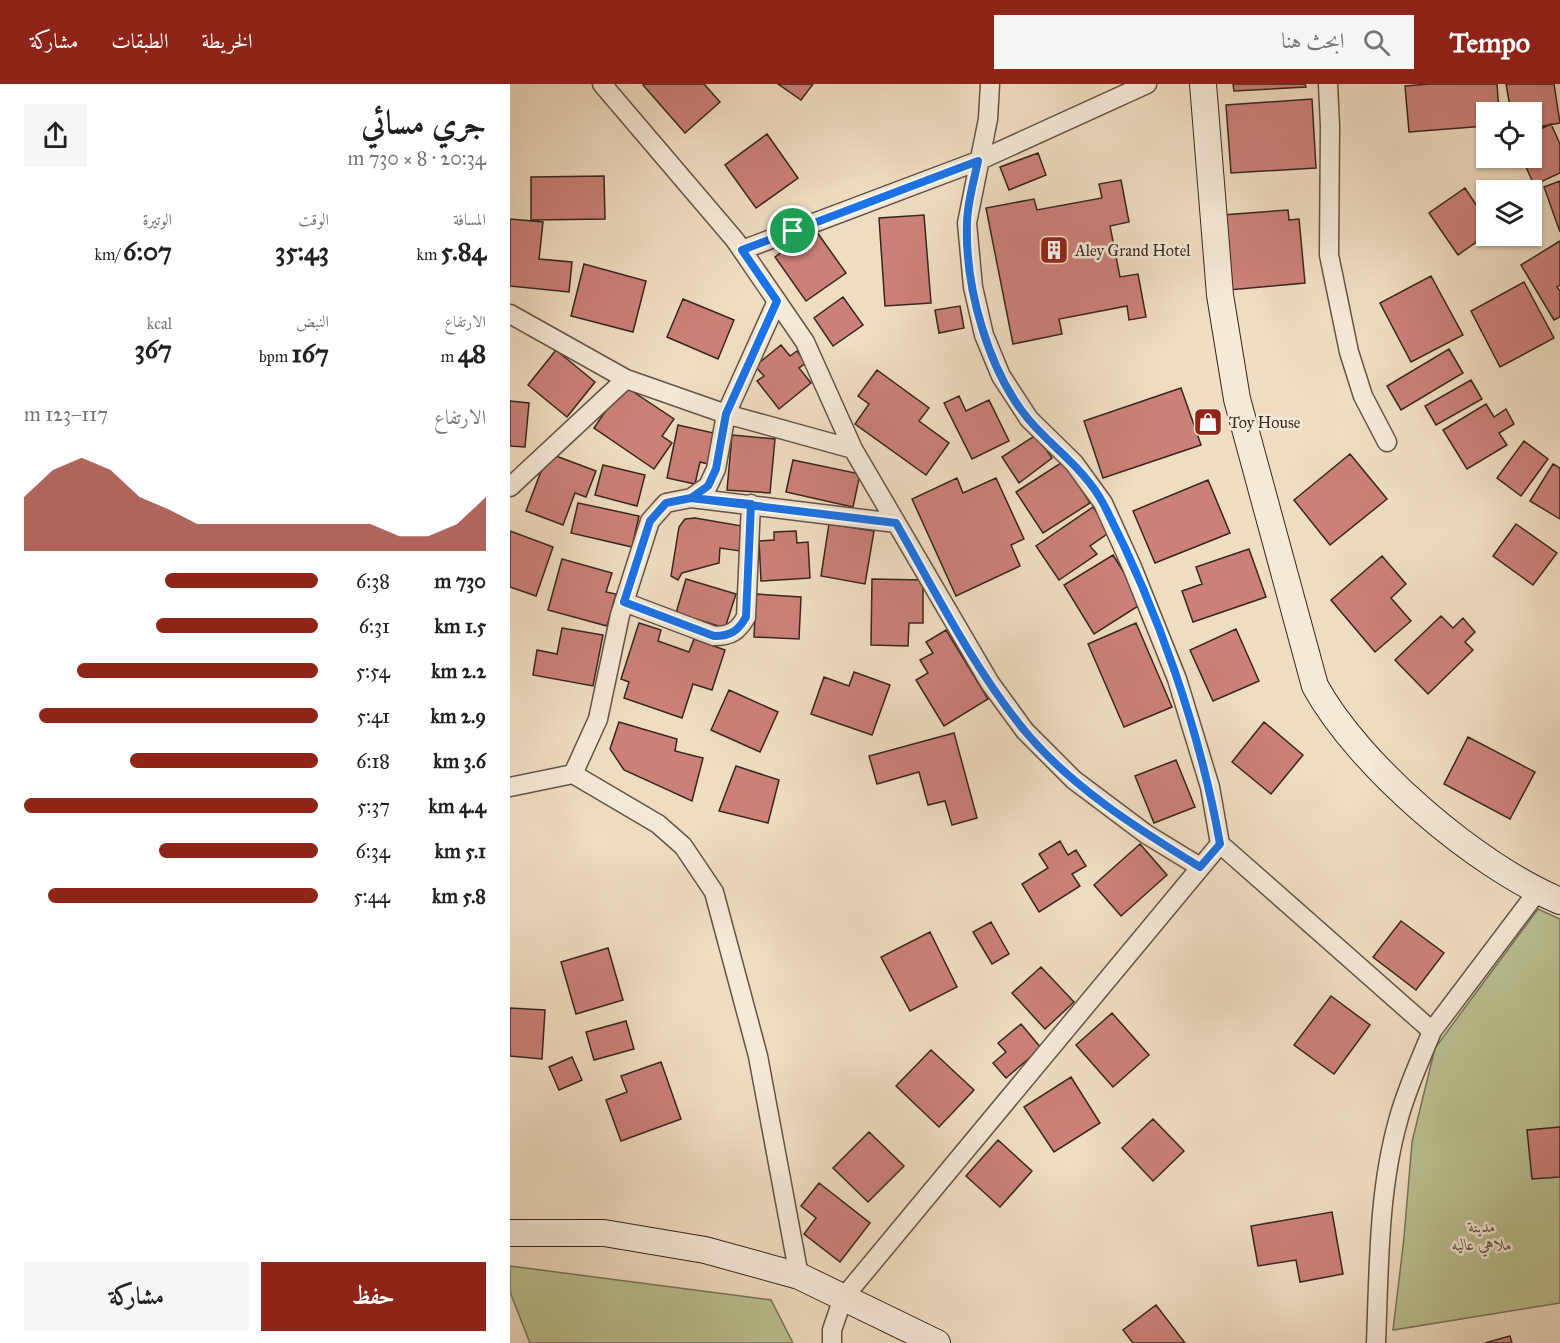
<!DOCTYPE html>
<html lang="ar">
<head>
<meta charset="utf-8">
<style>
	body { margin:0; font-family:"IM FELL Great Primer",Amiri,serif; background:#f6f6f6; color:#202124; direction:rtl; height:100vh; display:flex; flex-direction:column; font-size:22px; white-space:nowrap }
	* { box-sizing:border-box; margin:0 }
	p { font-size:20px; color:#757577 }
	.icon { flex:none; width:33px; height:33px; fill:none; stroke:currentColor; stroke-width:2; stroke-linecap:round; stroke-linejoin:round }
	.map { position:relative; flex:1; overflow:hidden; direction:ltr }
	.side { display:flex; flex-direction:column; background:#fff; width:510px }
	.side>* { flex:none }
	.tools { position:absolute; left:966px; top:18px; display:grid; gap:12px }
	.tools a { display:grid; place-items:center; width:66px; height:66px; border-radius:0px; background:#fff; box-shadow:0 2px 4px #0004; font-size:30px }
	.pin { position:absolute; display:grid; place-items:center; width:51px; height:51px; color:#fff; margin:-26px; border:3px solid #fff; border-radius:50%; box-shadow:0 2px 6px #0007 }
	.round { display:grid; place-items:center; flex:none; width:63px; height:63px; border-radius:0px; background:#f6f6f6 }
	.headline { display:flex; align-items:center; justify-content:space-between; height:102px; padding:0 24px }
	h1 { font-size:33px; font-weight:700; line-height:45px }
	.figures { display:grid; grid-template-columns:repeat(3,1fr); gap:9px; height:102px; padding:6px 24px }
	.figures div { display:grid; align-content:center }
	.figures b { font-size:26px; font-weight:700 }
	.figures small { font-size:16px; font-weight:400 }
	.figures p { font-size:16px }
	.chart { height:168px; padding:12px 24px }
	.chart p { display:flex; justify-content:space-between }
	.chart svg { width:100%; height:108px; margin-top:6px; fill:#8f2418; opacity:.7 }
	.action { display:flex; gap:12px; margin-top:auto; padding:12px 24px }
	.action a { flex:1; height:69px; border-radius:0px; background:#8f2418; color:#fff; font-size:24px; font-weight:700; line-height:69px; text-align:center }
	.action a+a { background:#f6f6f6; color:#202124 }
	ul { padding:0 24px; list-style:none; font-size:20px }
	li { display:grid; grid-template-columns:96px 72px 1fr; align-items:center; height:45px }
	li i { height:15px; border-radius:8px; background:#8f2418 }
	header { display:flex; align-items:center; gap:36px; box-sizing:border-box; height:84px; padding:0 30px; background:#8f2418; color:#fff }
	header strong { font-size:28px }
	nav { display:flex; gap:33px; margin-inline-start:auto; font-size:21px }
	.search { width:420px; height:54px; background:#f6f6f6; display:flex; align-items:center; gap:15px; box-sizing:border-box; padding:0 21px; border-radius:0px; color:#757577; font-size:22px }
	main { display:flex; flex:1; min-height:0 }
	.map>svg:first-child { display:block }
</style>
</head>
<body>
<header>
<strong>Tempo</strong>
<div class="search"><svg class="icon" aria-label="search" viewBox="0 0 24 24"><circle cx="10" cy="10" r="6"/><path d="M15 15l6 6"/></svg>ابحث هنا</div>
<nav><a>الخريطة</a><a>الطبقات</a><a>مشاركة</a></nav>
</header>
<main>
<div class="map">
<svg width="1050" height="1259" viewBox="0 0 1050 1259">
	<rect width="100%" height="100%" fill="#f0ddc1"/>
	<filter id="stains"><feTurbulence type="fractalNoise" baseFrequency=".00333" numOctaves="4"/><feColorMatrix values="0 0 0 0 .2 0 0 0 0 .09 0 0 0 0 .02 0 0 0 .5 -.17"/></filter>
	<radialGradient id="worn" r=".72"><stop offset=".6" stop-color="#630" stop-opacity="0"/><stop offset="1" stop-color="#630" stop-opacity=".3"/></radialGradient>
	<path fill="#bac192" stroke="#787458" stroke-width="1.5" d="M1028,825L1050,835V1219L883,1246L894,1154L902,1058L925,964Z
		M0,1182L261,1216L283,1259H20L0,1208Z"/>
	<path fill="#cc8079" stroke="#36271d" stroke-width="1.5" d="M135,0H194L210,18L175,49L133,1Z
		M268,0H303L291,16Z
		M723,0H795L796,3L724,7Z
		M920,0H987L989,28H976V42L899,48L895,2Z
		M996,0H1044L1050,39L1022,44V28H1001Z
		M802,15L806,84L721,89L716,21Z
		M1041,40L1050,60V89L1024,101L1012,74H1022V49Z
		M257,50L288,94L246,124L215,81Z
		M528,69L536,91L499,106L490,83Z
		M94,92L95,135L21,136V93Z
		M611,96L619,138L600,142L610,193L628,190L636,233L619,236L617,222L549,235L552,250L503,260L476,124L524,115L527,126L592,114L589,100Z
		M1050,97V148L1034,103Z
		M955,104L976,136V151L948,171L919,129Z
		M778,126L779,136L789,135L795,199L719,206L712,131Z
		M414,131L421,219L375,222L369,134Z
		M0,135L33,138L29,175L62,178L59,208L0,202Z
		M304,144L336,189L296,217L265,173Z
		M1050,157V201L1047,203L1050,207V233L1044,236L1011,181Z
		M74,180L136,197L123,248L61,232Z
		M921,192L953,251L901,278L870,219Z
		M1014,198L1044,254L990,283L961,227Z
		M333,213L353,241L323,262L304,234Z
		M173,215L224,236L208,275L157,253Z
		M450,222L454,244L429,249L425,226Z
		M271,261L280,272L287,267L296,279L289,284L301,299L269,325L247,297L254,292L245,282Z
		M939,265L953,289L891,326L877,302Z
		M46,266L85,298L57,333L18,301Z
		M367,286L419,324L409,337L439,359L416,391L345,340L359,320L348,312Z
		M961,296L972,315L926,341L915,322Z
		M113,301L164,335L152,352L162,359L144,385L84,344Z
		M671,304L691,361L593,394L574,337Z
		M449,312L456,327L479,316L499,357L462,375L434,319Z
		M0,317L19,319L15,363L0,362Z
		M976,320L984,333L996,325L1004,340L989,349L997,361L957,385L933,346Z
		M168,341L208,350L202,381L190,378L185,400L157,394Z
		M222,351L265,355L260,409L217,406Z
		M526,351L542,374L509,399L492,373Z
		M1014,357L1038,375L1011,412L987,394Z
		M38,369L86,387L76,413L65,409L53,441L16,427Z
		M840,370L877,415L820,461L784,416Z
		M283,376L350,390L343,423L276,408Z
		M554,377L580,419L533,449L506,408Z
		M1043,380L1050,384V435L1020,417Z
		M93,381L135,391L127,422L85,411Z
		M447,394L453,409L486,394L514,455L501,461L510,482L446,512L402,415Z
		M698,396L720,449L645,479L623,427Z
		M68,419L129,432L122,463L61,449Z
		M583,423L600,448L580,462L587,470L549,496L526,462Z
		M185,434L232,442L230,467L210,464L209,479L172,489L168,496L161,492L169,443L175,435Z
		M319,440L364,447L355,500L311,492Z
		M1006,440L1047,469L1023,501L983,472Z
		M0,447L43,463L26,512L0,503Z
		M286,447L287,459L298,458L300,494L251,497L249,457L264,456V448Z
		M739,465L756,513L683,538L672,507L692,500L686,483Z
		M603,471L633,519L584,550L554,501Z
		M872,472L896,500L881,514L901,537L865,568L821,516Z
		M52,475L102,489L96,508L106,510L97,542L38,526Z
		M176,495L226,510L215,544L166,529Z
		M362,495L413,496V539H399L398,562L361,561Z
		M246,510L291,513L289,555L244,553Z
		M931,532L943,544L953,534L965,548L955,558L963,566L918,610L885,576Z
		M129,539L151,546L148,557L179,568L184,555L215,566L202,606L183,600L172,634L114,614L119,598L111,595Z
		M626,539L662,623L614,643L578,560Z
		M52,544L93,551L83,602L23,591L27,566L47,570Z
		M726,545L749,597L703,617L680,566Z
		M436,546L478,615L434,642L406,596L418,589L410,576L423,569L416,558Z
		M344,588L380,601L362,651L301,630L314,593L339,602Z
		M219,606L268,628L250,668L201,646Z
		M109,638L167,655L165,667L193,674L182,717L114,686L100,665Z
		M754,638L793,671L761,710L722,678Z
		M444,649L467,734L442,741L435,717L418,721L409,688L367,700L359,672Z
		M958,653L1025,688L1000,735L934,700Z
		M666,676L685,723L644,739L625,692Z
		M226,682L269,696L258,739L209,727Z
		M550,757L558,771L566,766L576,782L562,790L570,802L529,828L512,800L538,784L529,770Z
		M630,760L657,791L611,832L584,801Z
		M891,837L934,869L906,906L863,873Z
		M481,838L499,870L482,880L463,848Z
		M420,848L447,903L400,927L371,873Z
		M98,864L113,916L66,930L51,878Z
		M531,883L564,918L535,945L502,909Z
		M821,912L860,941L824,990L784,961Z
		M0,924L35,926L32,975L0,972Z
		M602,929L639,971L603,1003L566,961Z
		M116,937L124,965L84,976L76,948Z
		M511,940L531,964L496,994L483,979L496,968L488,959Z
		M421,966L464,1006L429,1043L386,1002Z
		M62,973L72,996L49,1006L39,983Z
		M151,978L171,1035L111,1057L96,1016L117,1008L111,992Z
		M561,993L590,1039L544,1068L514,1023Z
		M643,1035L674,1067L643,1097L612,1064Z
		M1050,1043V1093L1022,1095L1017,1046Z
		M359,1048L394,1082L358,1118L323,1084Z
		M488,1056L522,1087L490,1123L456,1092Z
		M309,1099L360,1139L330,1178L294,1150L306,1134L291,1122Z
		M822,1128L833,1190L790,1198L786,1176L748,1182L741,1142Z
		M646,1221L675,1259H623L613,1246Z
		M1000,1252L1002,1259H975Z"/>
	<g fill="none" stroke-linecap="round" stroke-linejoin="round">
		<g stroke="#645446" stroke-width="21">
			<path id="street" d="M92,0L225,156L295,258L343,365L480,599L515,647L564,696L636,750L690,783
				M480,0L478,35L457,139L463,203L474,251L491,292L519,335L564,379L593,419L622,483L667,595L700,703L710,760L922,947L1027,808
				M818,0L820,42L819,171L839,268L853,312L877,358
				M232,166L468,77L637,0
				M267,217L216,330L206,385L198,402L181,414L156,419L140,437L110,531L88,635L63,690L148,740L173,762L204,808L248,972L289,1192
				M0,230L116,295L216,330L343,365
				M0,403L116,295
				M181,414L386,439
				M114,518L204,552C221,552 228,547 236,533L241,420
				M0,703L63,690
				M322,1259V1246L333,1214L710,760
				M866,1259C869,1186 868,1108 888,1037C896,1006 910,977 922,947"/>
		</g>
		<g stroke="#36271d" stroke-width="28">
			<path id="secondary" d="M693,0L710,211L727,315L805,602C849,682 966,782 1050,817
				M0,1149H94L195,1166L289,1192L427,1259"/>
		</g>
		<use href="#street" stroke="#f5e9d7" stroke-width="18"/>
		<use href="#secondary" stroke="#f5e9d7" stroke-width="26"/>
	</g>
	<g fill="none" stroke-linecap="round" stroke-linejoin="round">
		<g stroke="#fff" stroke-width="12">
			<path id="route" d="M283,147L232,166L267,217L216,330L206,385L198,402L181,414L241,420L236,533C228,547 221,552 204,552L114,518L140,437L156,419L181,414L386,439C426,509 463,583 514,646C561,703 628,745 690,783L710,760C690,646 647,524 594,421C576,386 544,365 519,336C478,287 455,203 457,140C457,119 464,97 468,77L283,147"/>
		</g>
		<use href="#route" stroke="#1a73e8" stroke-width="8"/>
	</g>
	<defs>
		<g id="building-square" transform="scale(1.5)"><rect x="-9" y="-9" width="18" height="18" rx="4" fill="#8f2418" stroke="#f5e9d7"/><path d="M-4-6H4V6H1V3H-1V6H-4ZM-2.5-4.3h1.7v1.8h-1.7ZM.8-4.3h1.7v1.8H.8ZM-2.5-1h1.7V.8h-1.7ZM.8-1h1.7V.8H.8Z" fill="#fff"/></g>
		<g id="shop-square" transform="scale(1.5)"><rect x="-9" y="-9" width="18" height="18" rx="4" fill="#8f2418" stroke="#f5e9d7"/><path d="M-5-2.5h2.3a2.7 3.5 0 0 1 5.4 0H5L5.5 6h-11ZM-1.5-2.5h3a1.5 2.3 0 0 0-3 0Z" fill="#fff"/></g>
	</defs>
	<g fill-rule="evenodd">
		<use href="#building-square" x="544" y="166"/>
		<use href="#shop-square" x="698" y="338"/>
	</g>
	<g text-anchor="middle" stroke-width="5" stroke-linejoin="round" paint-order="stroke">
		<g font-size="16" fill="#36271d" stroke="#f5e9d7" text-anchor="start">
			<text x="565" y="172">Aley Grand Hotel</text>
			<text x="719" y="344">Toy House</text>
		</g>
		<g font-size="16" font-style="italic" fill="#574e3a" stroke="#f5e9d7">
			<text x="972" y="1148">مدينة<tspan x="972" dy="18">ملاهي عاليه</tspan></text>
		</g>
	</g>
	<rect width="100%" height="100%" filter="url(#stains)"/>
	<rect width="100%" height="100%" fill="url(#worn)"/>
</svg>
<div class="tools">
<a><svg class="icon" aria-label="locate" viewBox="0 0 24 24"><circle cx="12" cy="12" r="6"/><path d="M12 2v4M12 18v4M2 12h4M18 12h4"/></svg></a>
<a><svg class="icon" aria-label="layers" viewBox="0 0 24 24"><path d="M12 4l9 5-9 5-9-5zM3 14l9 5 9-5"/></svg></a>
</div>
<div class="pin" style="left:283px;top:147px;background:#1e9e55"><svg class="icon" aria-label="arrive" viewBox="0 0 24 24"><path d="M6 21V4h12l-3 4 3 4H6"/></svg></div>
</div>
<section class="side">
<div class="headline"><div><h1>جري مسائي</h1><p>20:34 · 8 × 730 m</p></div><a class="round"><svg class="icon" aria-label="share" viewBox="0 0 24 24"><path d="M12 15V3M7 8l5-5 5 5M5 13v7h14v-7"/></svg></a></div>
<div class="figures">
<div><p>المسافة</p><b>5.84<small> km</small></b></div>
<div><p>الوقت</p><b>35:43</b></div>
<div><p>الوتيرة</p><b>6:07<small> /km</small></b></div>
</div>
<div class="figures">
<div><p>الارتفاع</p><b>48<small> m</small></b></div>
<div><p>النبض</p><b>167<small> bpm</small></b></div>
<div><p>kcal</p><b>367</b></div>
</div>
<div class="chart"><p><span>الارتفاع</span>117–123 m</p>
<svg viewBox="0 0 160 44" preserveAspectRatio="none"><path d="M0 44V22L10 11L20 6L30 11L40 22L50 27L60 33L70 33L80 33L90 33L100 33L110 33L120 33L130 38L140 38L150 33L160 22V44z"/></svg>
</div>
<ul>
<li><b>730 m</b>6:38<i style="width:52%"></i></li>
<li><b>1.5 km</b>6:31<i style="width:55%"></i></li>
<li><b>2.2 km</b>5:54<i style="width:82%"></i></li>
<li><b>2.9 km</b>5:41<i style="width:95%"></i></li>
<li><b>3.6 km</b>6:18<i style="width:64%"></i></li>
<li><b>4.4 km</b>5:37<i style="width:100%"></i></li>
<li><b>5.1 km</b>6:34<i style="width:54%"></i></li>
<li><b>5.8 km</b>5:44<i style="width:92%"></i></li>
</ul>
<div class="action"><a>حفظ</a><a>مشاركة</a></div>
</section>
</main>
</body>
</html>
